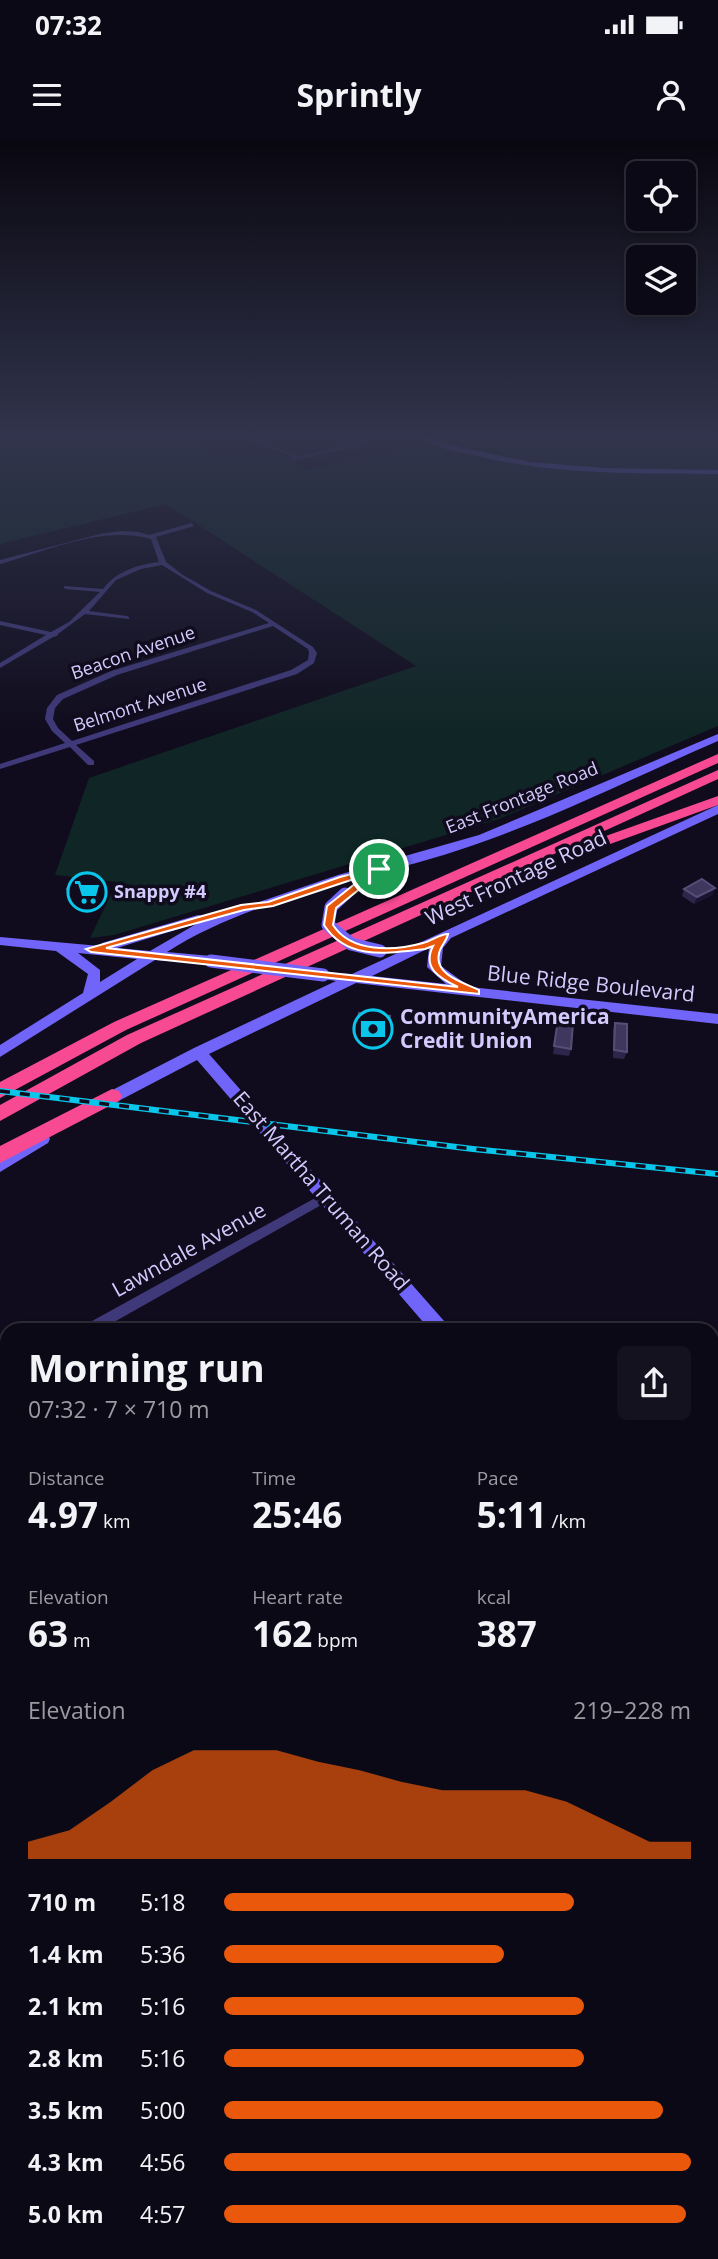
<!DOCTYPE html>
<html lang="en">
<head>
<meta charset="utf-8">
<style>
	body { margin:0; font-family:"Open Sans",sans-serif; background:#15121f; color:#f1f3f6; height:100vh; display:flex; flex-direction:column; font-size:26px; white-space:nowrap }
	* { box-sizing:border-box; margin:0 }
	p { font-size:23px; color:#9a9aa1 }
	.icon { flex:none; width:38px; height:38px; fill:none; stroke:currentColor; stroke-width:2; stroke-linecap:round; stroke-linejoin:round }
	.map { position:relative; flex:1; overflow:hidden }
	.sheet { position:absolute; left:0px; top:1183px; width:719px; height:936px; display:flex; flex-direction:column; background:#0c0916; border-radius:21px 21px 0 0; box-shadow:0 4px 10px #0003,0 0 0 2px #2c2a35 }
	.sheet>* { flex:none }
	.buttons { position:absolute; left:626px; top:21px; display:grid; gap:14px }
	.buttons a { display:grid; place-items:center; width:70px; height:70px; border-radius:10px; background:#0c0916; box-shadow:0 4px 10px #0003,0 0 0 2px #2c2a35; font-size:35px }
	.pin { position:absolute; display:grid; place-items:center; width:60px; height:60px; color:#fff; margin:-30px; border:4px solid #fff; border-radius:50%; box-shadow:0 2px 7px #0007 }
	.round { display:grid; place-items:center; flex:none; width:74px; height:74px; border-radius:10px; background:#15121f }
	.overview { display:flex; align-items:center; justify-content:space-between; height:119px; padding:0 28px }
	h1 { font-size:38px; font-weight:700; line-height:52px }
	.metrics { display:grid; grid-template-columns:repeat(3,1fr); gap:10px; height:119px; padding:7px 28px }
	.metrics div { display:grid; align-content:center }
	.metrics b { font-size:35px; font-weight:700 }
	.metrics small { font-size:19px; font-weight:400 }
	.metrics p { font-size:19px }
	.chart { height:196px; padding:14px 28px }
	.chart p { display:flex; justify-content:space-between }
	.chart svg { width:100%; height:126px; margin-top:7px; fill:#ea580c; opacity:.7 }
	ul { padding:0 28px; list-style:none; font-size:23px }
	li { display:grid; grid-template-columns:112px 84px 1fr; align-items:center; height:52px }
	li i { height:18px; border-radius:9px; background:#ea580c }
	.status { display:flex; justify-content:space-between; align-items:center; height:49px; padding:0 35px; background:#0c0916; direction:ltr }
	.status svg { height:19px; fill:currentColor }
	header { display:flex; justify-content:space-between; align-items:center; height:91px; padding:0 28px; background:#0c0916; font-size:32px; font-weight:700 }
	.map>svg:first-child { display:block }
</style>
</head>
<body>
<div class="status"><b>07:32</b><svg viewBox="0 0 49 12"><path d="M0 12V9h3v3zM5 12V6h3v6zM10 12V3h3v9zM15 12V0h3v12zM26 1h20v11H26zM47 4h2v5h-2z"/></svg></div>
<header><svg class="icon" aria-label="menu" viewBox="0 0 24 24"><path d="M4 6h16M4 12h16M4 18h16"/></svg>Sprintly<svg class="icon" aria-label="person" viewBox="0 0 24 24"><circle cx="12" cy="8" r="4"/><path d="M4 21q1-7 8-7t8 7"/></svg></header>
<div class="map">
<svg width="718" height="2119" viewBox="0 0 718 2119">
	<rect width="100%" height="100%" fill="#100c1d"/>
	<path fill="#102626" d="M0,297H193L212,310L236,316L260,311L280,314L308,330L423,302L468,314L542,327L718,335V586L499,679L114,795L90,798L117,742L55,735L89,638L416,526L166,364L0,404Z
		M427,297H718V330C621,328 519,331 427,297Z"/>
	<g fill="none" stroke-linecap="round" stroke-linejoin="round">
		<path fill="#3f397a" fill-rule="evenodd" d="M243,297H250L299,316L358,303L368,297H374L362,305L293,321L290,319L293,317Z
			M192,383L194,386L156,397L166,422L183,435L211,451L256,470L313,507L317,513L314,523L297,534L76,605L94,621V625H88L70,607L0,629V624L65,603L52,591L45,579L47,568L57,555L111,531L269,483L252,472L207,453L162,425L141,429L116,440L89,471L127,476L129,477V479L85,474L58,494L57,496L53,497L0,528V523L46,495L0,485V481L51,492L69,482L100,452L66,449L64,448V446L103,449C117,431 137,425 159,422L151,399C102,385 47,411 0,424V420L100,394L121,391L139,392L149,395ZM273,486L308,509L309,513L308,520L291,530L72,601L58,588L53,579L55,568L63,559L117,535Z
			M326,1052L330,1054L332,1057L330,1060L100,1190H81L83,1186Z
			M7,1230V1243L0,1246V1233Z
			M7,1498V1515L0,1518V1501Z
			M7,1832V1854L0,1857V1835Z"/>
		<path fill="#7165f9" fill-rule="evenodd" d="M417,297H427L459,307L530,322L605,328L718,330V334C636,333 553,335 473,315C455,311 433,307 417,297Z
			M718,594V601C642,634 566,672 488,700C384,739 263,751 167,812L211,816L216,818V824L155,820L0,917V905L83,853L88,834L56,811L0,805V797L100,806L102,803L198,775L203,776L204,781L338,735L479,695ZM198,783L150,811L117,808ZM78,813L137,819L100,842V830Z
			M718,665V674L451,798L443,808L441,826L470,847L718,874V884L356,843L209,914L452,1190H430L197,920L107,967H95L93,963L95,959L194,908L336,841L318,838L316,835L318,832L352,834ZM429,808L427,827L446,844L372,836Z
			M42,993L48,995L50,999L48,1003L0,1032V1017Z
			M712,1482L718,1485V1512L712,1509Z"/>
		<path fill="#f84a93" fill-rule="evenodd" d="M718,614V623L126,890L0,958V942L114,882Z
			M718,630V639L141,903L0,981V965L127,895Z
			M718,656V665L599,708L594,710L586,705L589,702Z
			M112,949L119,951L122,956L119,961L0,1023V1006Z"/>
		<g stroke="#09c6ea" stroke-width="6">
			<path id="rail" d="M0,951L473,1009L718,1034"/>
		</g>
		<use href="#rail" stroke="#100c1d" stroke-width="3.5" stroke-dasharray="10" stroke-linecap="butt"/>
		<path stroke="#7165f9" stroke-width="13" d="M345,754L331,767L328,785L351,804L380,811
			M211,821L323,835"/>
	</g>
	<path fill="#2e254a" d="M105,748L99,759L69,756L67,749Z
		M715,748L712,755L694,764L682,756L684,749Z
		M390,876L387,899L356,895V888Z
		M558,880L571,909L569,916L553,914Z
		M615,883L627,912L624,919L613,918V890Z"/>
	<path fill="#1b1430" d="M103,741L105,748L99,759L97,752Z
		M715,748L712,755L694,764L697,757Z"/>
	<path fill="#40375e" stroke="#574e77" stroke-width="2" d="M73,738L103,741L97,752L67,749Z
		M702,739L715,748L697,757L684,749Z
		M359,873L390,876L387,892L356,888Z
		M558,880L573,883L571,909L554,906Z
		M615,883L627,884V912L614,910Z"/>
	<linearGradient id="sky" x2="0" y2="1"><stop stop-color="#090710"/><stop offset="0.5" stop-color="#31344c"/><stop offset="1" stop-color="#31344c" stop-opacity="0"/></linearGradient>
	<rect width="718" height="593" fill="url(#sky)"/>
	<path fill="#ea580c" stroke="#fff" stroke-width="2" fill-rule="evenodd" d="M379,727L382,731L336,768L333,785C351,813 394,811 423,803C432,801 439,794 448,794C447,801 440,806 439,814C434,835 465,843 479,850V854L91,812L86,809L241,765L268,762L340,737ZM366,735L327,766L324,785C347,821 388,813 425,809L433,806C422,828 439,838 458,847L106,808L244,770L273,766Z"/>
	<defs>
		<g id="supermarket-ring" transform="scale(2.0125)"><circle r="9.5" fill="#100c1d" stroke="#09c6ea" stroke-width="1.5"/><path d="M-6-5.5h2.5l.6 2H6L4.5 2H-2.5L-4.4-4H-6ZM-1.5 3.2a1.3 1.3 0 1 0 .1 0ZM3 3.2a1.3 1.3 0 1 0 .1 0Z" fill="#09c6ea"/></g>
		<g id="bank-ring" transform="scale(2.0125)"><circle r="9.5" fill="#100c1d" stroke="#09c6ea" stroke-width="1.5"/><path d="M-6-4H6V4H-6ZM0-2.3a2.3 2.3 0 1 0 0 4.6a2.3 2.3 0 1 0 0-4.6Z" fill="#09c6ea"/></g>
	</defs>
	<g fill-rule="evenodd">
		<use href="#supermarket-ring" x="87" y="752"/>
		<use href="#bank-ring" x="373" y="889"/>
	</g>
	<g text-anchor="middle" stroke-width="7" stroke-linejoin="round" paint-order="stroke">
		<g font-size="18" fill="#d3cafd" stroke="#100c1d">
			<text transform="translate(133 513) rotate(-19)" y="6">Beacon Avenue</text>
			<text transform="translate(140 565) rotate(-18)" y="6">Belmont Avenue</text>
			<text transform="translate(522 658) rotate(-22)" y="6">East Frontage Road</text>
		</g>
		<g font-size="18" font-weight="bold" fill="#d3cafd" stroke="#100c1d" text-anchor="start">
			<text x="114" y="758">Snappy #4</text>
		</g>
		<g font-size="21" fill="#d3cafd" stroke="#100c1d">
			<text transform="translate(516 738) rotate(-25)" y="7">West Frontage Road</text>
			<text transform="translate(591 844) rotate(6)" y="7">Blue Ridge Boulevard</text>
			<text transform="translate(321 1051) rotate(49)" y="7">East Martha Truman Road</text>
			<text transform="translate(189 1110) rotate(-29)" y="7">Lawndale Avenue</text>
		</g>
		<g font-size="21" font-weight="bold" fill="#d3cafd" stroke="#100c1d" text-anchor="start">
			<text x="400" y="884">CommunityAmerica<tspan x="400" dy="24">Credit Union</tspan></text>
		</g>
	</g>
</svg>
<div class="buttons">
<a><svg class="icon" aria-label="locate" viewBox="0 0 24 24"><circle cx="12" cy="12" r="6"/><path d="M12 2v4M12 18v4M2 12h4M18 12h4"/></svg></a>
<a><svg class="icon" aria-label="layers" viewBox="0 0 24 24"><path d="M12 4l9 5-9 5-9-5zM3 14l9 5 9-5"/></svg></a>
</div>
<div class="pin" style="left:379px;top:729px;background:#1e9e55"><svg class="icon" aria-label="arrive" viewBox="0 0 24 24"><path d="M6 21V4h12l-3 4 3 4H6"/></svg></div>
<section class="sheet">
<div class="overview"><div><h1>Morning run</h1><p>07:32 · 7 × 710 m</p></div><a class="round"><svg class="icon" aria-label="share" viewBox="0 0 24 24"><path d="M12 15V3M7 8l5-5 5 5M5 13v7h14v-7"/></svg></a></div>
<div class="metrics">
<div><p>Distance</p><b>4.97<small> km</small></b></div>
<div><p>Time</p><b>25:46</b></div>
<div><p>Pace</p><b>5:11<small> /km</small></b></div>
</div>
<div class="metrics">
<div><p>Elevation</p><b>63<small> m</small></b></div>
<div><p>Heart rate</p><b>162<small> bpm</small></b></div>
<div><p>kcal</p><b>387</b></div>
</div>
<div class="chart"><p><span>Elevation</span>219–228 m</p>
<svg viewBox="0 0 160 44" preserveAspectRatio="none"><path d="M0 44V38L10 34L20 24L30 13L40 6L50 6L60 6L70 10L80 13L90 17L100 20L110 20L120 20L130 24L140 31L150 38L160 38V44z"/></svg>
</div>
<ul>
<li><b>710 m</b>5:18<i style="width:75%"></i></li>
<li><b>1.4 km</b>5:36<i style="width:60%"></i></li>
<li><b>2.1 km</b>5:16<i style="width:77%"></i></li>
<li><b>2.8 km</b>5:16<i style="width:77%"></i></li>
<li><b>3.5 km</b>5:00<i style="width:94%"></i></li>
<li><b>4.3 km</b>4:56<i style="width:100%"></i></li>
<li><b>5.0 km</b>4:57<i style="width:99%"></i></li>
</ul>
</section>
</div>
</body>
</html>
